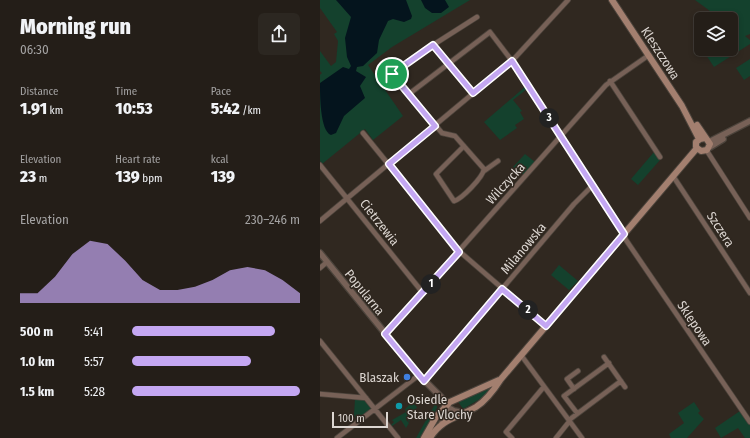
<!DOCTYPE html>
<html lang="en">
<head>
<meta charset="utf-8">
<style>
	body { margin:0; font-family:"Fira Sans Condensed",sans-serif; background:#2c2721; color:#f1f3f6; height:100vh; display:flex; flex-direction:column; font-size:15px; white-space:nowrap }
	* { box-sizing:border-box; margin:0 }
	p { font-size:13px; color:#a3a2a2 }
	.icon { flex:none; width:22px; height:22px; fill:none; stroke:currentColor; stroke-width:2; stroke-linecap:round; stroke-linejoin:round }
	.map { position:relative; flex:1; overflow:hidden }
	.sheet { display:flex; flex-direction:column; background:#241e18; width:320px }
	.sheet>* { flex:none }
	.tools { position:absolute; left:374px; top:12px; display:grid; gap:8px }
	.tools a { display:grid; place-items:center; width:44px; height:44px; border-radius:6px; background:#241e18; box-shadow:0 2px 6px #0003,0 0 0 1px #413c37; font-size:20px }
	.scale { position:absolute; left:12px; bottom:10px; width:56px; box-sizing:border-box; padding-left:4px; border:2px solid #dcd6d1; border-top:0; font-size:11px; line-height:14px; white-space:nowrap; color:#dcd6d1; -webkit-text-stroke:3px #302820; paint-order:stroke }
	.pin { position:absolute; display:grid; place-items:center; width:34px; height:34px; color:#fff; margin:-17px; border:2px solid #fff; border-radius:50%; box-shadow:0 1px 4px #0007 }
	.km { position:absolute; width:20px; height:20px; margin:-10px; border-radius:50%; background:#222; color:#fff; font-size:11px; line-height:20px; text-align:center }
	.round { display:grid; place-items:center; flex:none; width:42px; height:42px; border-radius:6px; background:#2c2721 }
	.headline { display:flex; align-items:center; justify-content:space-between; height:68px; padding:0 20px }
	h1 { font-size:22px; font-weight:800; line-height:30px }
	.metrics { display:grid; grid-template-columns:repeat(3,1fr); gap:6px; height:68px; padding:4px 20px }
	.metrics div { display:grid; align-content:center }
	.metrics b { font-size:17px; font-weight:800 }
	.metrics small { font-size:11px; font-weight:400 }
	.metrics p { font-size:11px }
	.chart { height:112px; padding:8px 20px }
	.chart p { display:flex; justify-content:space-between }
	.chart svg { width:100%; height:72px; margin-top:4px; fill:#c4a7f2; opacity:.7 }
	ul { padding:0 20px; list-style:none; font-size:13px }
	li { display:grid; grid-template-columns:64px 48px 1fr; align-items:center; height:30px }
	li i { height:10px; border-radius:5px; background:#c4a7f2 }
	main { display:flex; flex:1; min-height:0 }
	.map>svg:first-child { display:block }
</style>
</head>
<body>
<main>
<section class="sheet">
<div class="headline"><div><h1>Morning run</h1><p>06:30</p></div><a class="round"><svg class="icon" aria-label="share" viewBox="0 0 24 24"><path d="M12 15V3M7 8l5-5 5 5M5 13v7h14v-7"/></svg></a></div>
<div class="metrics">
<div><p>Distance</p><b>1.91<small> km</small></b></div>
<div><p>Time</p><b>10:53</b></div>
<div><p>Pace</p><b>5:42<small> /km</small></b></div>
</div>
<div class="metrics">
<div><p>Elevation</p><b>23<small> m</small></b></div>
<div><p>Heart rate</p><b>139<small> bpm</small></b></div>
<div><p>kcal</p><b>139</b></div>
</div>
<div class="chart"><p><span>Elevation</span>230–246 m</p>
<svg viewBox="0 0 160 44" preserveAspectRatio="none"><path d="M0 44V38L10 38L20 28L30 14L40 6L50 8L60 18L70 30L80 36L90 36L100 34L110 30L120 24L130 22L140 24L150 30L160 38V44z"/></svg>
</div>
<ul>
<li><b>500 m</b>5:41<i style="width:85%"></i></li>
<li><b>1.0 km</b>5:57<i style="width:71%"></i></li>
<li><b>1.5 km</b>5:28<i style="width:100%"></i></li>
</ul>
</section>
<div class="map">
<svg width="430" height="438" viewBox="0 0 430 438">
	<rect width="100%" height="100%" fill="#302820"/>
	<path fill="#14412d" d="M0,0H150L72,47L48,65L83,116L53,140L45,129L2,164L0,161V75L2,73L0,71V51L11,66L16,62L18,41L14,34L17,32L0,8Z
		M375,0H430V34L425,36L430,40V44L394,67L382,49H411V19H401Z
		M430,59V76L424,80L416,68Z
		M206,86L207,89L193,100L202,111L200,112L204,119L195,125L197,128L180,140L164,122Z
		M334,152L340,160L318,185L311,179Z
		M205,154L215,162L204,175L193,167Z
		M239,265L258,281L249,290L231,275Z
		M172,388L160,399L143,409L137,400Z
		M107,396L117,406V408L100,438H96L114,406Z
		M35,399L45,400L51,409L37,420L34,415Z
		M92,402L97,407L95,411L89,413L93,415L94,413L89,422L87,419L86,420L89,423L86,428L81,420L72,426L71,425L74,422L72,420L86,412L85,409Z
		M374,402L380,411L378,413L384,419L367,438H351L349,434L364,423L358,413Z
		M420,411L430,425V438H425L418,428L401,438L395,428Z"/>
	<path fill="#04141d" d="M16,0H86L92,16L91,19L84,22L73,19L68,21L59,40L57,53L43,66L37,67L36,71L46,77L40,86L45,98L24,116L16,133L11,135C0,131 0,95 0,83L23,67L29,69L31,66L27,57L25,38L31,17Z
		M101,0H125L129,7L121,13H112L105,8Z"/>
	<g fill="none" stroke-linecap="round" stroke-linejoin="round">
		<g stroke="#4c443c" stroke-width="6">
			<path id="minor" d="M113,45L153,93
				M290,81L340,157
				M89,94L170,32L192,61L301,228L306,240L430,422
				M43,133L139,251L226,326
				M144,146L116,174L134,201C142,199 163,177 164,169L135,136L122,133L72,74L113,45L157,17
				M387,151L430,218
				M0,165L103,293
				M164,171L178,161
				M353,176L430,293
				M0,221L192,61L248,0
				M0,268L7,262
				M65,334L286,85L329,55
				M0,341L78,438
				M201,355L262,438
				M284,357L305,387
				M104,381L254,204L273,185
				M254,389L247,379L258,371
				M0,394L46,398
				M257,413L244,396L289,363
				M249,420L301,381
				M17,438L99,375
				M192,438L186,432L222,389
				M236,438L248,423"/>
		</g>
		<g stroke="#4c443c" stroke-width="8">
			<path id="tertiary" d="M389,142L430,121
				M390,147L403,139
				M0,253L99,375L126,402C130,409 127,417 122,423
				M125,406L134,411L144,413"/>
		</g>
		<g stroke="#4c443c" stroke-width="8">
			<path id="secondary" d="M292,0L362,106L379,139
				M377,125L390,144L387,150L381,151L376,147V142L380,139L385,138
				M104,438L116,417L130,402L179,380
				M110,438C121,419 139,417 156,407C167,400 174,390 181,379L377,148"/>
		</g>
		<use href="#minor" stroke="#776157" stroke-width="4.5"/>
		<use href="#tertiary" stroke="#776157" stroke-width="5.5"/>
		<use href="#secondary" stroke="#a37f6f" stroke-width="6"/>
	</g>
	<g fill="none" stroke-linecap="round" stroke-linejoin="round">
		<g stroke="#fff" stroke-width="8">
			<path id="route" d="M113,45L153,93L192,61L304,234L226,326L182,289L104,381L65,334L139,252L69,164L115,126L72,74Z"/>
		</g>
		<use href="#route" stroke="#c4a7f2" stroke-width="5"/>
	</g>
	<circle fill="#3f7fe0" stroke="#302820" stroke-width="1.5" cx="87" cy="377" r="4"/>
	<circle fill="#0f9aa8" stroke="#302820" stroke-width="1.5" cx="79" cy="406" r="4"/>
	<g text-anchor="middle" stroke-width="3" stroke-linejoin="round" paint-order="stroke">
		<g font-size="13" fill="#dcd6d1" stroke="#302820">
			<text transform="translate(341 53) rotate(57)" y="5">Kleszczowa</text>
			<text transform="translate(185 183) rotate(-48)" y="5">Wilczycka</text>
			<text transform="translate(60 222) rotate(52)" y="5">Cietrzewia</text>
			<text transform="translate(401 229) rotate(57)" y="5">Szczera</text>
			<text transform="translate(203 248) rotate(-50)" y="5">Milanowska</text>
			<text transform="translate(45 292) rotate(51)" y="5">Popularna</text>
			<text transform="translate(375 323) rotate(56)" y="5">Sklepowa</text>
		</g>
		<g font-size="13" fill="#dcd6d1" stroke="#302820" text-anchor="end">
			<text x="79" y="382">Blaszak</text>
			<text x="87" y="404" text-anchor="start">Osiedle<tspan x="87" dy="15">Stare Vlochy</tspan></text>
		</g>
	</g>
</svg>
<div class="tools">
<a><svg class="icon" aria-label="layers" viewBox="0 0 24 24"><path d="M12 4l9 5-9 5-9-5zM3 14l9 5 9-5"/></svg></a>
</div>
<div class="scale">100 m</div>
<div class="pin" style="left:72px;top:74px;background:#1e9e55"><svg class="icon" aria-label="arrive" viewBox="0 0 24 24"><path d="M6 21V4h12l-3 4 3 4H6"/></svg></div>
<b class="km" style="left:111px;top:284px">1</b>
<b class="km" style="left:208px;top:310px">2</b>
<b class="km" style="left:229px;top:118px">3</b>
</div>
</main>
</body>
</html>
